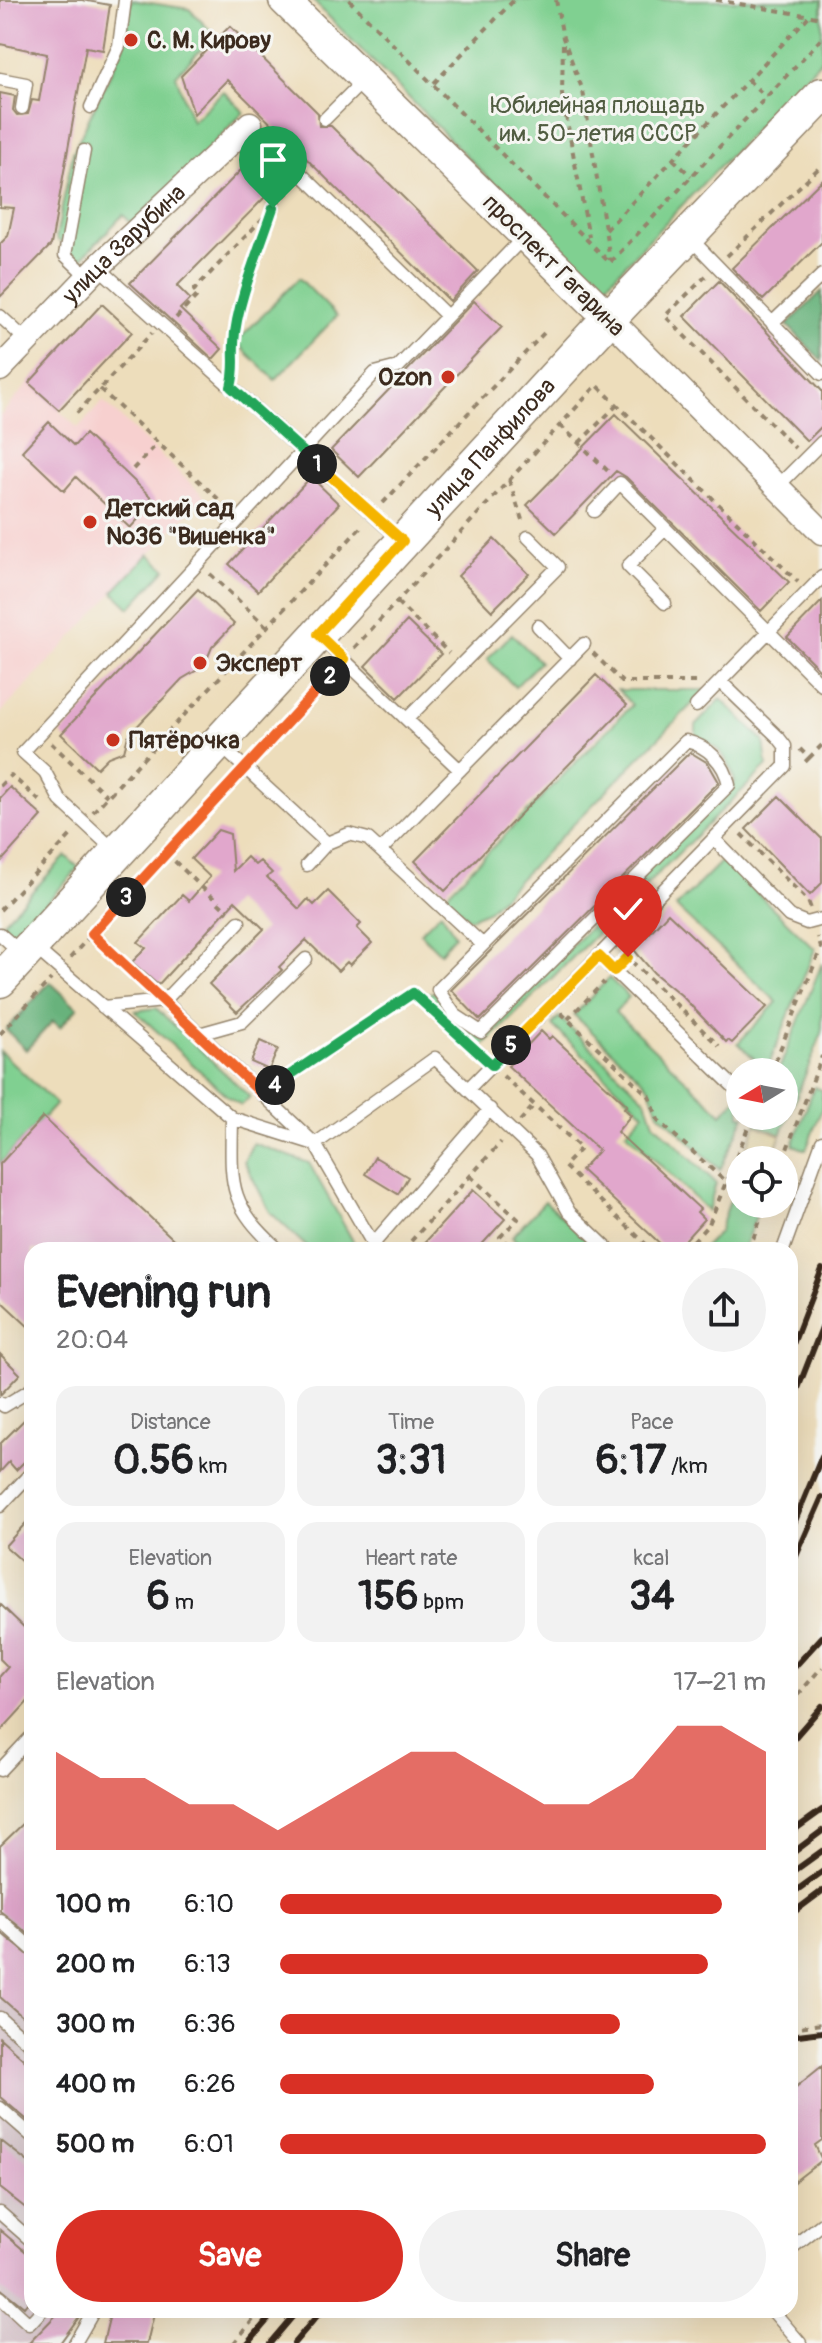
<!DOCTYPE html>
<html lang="en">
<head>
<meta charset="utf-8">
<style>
	body { margin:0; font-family:Pangolin,sans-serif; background:#f2f2f2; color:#202124; height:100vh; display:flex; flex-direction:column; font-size:30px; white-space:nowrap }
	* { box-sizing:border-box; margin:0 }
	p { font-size:26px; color:#757577 }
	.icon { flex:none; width:44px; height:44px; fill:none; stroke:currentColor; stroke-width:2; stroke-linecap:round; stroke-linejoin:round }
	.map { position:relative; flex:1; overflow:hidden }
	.details { position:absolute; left:24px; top:1242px; width:774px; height:1076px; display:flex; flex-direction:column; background:#fff; border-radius:24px; box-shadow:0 8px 32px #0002 }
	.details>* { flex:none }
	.needle { width:52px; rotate:260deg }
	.controls { position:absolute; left:726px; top:1058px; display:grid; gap:16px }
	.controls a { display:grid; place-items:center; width:72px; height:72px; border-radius:50%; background:#fff; box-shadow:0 8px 32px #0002; font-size:40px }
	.pin { position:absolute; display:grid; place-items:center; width:68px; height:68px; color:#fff; margin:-82px -34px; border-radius:50% 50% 50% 0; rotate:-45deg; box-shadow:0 0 8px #0007 }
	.pin .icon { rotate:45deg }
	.km { position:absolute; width:40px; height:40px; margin:-20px; border-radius:50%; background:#222; color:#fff; font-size:22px; line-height:40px; text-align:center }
	.round { display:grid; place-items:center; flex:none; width:84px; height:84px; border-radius:42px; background:#f2f2f2 }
	.summary { display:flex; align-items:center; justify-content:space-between; height:136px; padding:0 32px }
	h1 { font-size:44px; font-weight:700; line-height:60px }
	.figures { display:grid; grid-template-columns:repeat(3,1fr); gap:12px; height:136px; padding:8px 32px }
	.figures div { display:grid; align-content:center; border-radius:20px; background:#f2f2f2; text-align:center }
	.figures b { font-size:40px; font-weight:700 }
	.figures small { font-size:22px; font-weight:400 }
	.figures p { font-size:22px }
	.chart { height:224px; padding:16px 32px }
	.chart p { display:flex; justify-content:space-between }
	.chart svg { width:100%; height:144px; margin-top:8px; fill:#d93025; opacity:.7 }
	.cta { display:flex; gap:16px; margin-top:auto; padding:16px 32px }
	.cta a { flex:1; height:92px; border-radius:48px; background:#d93025; color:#fff; font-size:32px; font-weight:700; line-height:92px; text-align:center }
	.cta a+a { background:#f2f2f2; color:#202124 }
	ul { padding:0 32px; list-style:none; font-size:26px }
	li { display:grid; grid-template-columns:128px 96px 1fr; align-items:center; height:60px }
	li i { height:20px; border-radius:10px; background:#d93025 }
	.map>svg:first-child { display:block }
</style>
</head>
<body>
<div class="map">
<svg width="822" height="2343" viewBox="0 0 822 2343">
	<rect width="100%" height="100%" fill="#f6f6f2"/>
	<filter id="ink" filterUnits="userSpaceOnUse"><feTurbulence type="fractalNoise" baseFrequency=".0125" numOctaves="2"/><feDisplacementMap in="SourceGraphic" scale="16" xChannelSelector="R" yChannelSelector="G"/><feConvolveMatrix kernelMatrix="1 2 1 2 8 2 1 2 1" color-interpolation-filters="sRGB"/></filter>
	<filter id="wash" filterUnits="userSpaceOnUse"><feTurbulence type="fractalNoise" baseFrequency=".006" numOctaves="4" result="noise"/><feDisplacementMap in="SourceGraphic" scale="32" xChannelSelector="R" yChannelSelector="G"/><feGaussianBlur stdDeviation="1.8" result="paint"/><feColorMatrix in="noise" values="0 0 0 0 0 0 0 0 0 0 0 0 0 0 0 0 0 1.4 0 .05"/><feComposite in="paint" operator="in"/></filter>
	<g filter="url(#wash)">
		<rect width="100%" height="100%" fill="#edddbb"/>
		<path fill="#f7d0cf" d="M29,383L78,428L103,401L204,496L0,714V416Z"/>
		<path fill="#d2bec5" d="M0,1857L32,1884V2310H88L60,2343H0Z"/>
		<path fill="#80d091" stroke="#5e7d58" stroke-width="2" d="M131,0L189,9L215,35L176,75L192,122L223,91L244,112L135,226L123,215L79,261L56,238L73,152L123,47Z
			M312,0H822V59L600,291Z
			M299,278L337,316L275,380L236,342Z
			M149,554L166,569L130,608L113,592Z
			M512,634L540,662L515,687L487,659Z
			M618,690H706L489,910L469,919L445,896L632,705Z
			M721,699L764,741L767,766L479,1050L417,994L436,992L452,1017L479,1038L735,783C732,763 717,742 696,737V725Z
			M66,856L79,868L15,936L2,923Z
			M723,860L815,949L766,1072H761L764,1068L738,1043L777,1002L676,907Z
			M441,912L455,935L440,953L420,933Z
			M822,963V1033L781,1135L756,1125L760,1116H784V1072H778Z
			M609,978L629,997L615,1012L722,1114L740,1095V1116H745L720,1170L659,1113L649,1086L574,1015Z
			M156,1008L250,1097L241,1105L227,1096L135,1011Z
			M559,1017L646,1100L654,1123L716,1183L708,1211L626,1132L644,1113L552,1025Z
			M0,1051L56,1104L0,1164Z
			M814,1087L822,1090V1108L806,1150L793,1145Z
			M253,1143L309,1163L358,1250H310L270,1212L244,1161Z
			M732,1195L756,1216L743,1250H701L719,1232Z
			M545,1201L597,1250H526L512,1237Z"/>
		<path fill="#68b27b" stroke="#526e4c" stroke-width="2" d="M822,291V361L787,325Z
			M50,982L78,1008L60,1027L53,1021L26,1050L6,1030Z"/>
		<path fill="#eeda9e" stroke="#94825e" stroke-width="2" d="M756,1125L781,1135L770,1160H742Z"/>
		<g id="blocks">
			<path fill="#e1a7cc" d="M0,0H82L110,5L103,50L86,47L51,245L0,297V244L8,236L14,208L0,207V93L15,96L13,110L17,115L28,114L32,100L39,101L47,54L0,44Z
				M230,26L318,113L319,126H331L478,271L450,301L227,80L194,114L181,76Z
				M246,165L272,190L177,286L190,299L180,309L222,349L213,359L130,283Z
				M822,180V242L763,300L732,268Z
				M719,281L822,391V426L807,441L684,316Z
				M474,301L502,327L359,477L331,450Z
				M102,304L132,332L59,410L29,383Z
				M616,414L789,582L761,611L626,477L616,471L556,533L527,505Z
				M49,422L74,446L85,434L155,501L130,528L76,477L64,491L22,451Z
				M311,477L339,504L258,591L229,564Z
				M494,539L529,574L492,611L458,576Z
				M198,589L234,624L212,647L204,666L182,679L128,736L124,751L108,757L97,768L61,734Z
				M822,601V672L787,637Z
				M407,621L441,654L398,698L365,666Z
				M596,675L627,705L445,891L415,861Z
				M690,752L708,763L719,782L480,1020L451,990Z
				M10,787L42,816L0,863V798Z
				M779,796L822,839V883L810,895L746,829Z
				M218,830L230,834L233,871L247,857L255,865L260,861L272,873L267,877L299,909L308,899L314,905L328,891L361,924L357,928L372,943L350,965L347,962L338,971L306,940L279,967L282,970L237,1012L209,984L264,929L235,901L158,985L132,962L146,948L138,942L182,895L189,901L210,877L191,859Z
				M668,913L767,1007L732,1043L728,1040L726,1042L681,995L654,973L634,950Z
				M541,1031L549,1039L552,1036L627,1105L624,1108L631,1115L617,1132L700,1209L697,1212L704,1219L676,1250H667L581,1170L599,1150L508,1066Z
				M260,1041L278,1049L269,1070L251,1062Z
				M43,1117L185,1250H32V1330L0,1300V1164Z
				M375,1157L408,1177L398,1194L365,1174Z
				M473,1190L505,1219L477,1250H418Z
				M0,1354L20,1374L1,1394H0Z
				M32,1412V1454L16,1470L9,1462L0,1472V1444Z
				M32,1516V1570L5,1546Z
				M0,1604L32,1635V1697L0,1732V1676L8,1667L0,1659Z
				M32,1815V1937L0,1911V1846Z
				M0,1932L32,1958V2025L0,1997Z
				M0,2038L32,2067V2124L0,2097Z
				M822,2066V2140L815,2145L822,2160L790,2185V2092Z
				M0,2140L32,2165V2213L0,2188Z
				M0,2230L32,2257V2297L24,2307L0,2288Z
				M61,2310H84L60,2343H29Z
				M111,2310H155L147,2343H103Z"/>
		</g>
	</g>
	<g filter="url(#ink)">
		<use href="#blocks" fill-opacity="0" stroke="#94846c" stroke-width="2"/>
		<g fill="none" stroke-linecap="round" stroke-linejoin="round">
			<g stroke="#94846c" stroke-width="15">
				<path id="service" d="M0,79L26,84L22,108
					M91,107L119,46L125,0
					M325,119L365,79
					M250,124L447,316
					M84,151L65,255L88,277
					M690,238L822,374
					M98,267L400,539
					M0,316L26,340
					M772,323L822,275
					M777,487L822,442
					M594,511L620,483L822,685
					M665,603L628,566L665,529
					M538,626L570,659
					M320,637L460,770
					M696,706L822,577
					M407,719L558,567L528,537
					M686,741C708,746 725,763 729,785L481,1032L455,1015L438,990Z
					M220,745L327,843L349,834L368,839L482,944
					M715,840L789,916L807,923L822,919
					M381,850L584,644
					M115,851L60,800L45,772L23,752L375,373L398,367L524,237
					M307,865L327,843
					M0,934L21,953
					M33,946L232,1118L315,1144L373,1244
					M599,956L740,1093
					M164,1001L239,922
					M103,1007L164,1001L315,1144L435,1058L537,1155L569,1212L609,1250
					M199,1034L242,1022L306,959
					M469,1088L785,766V746L778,737L721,682
					M232,1118C231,1185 227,1203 279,1250
					M375,1250L373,1244L490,1109
					M783,1250L822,1142
					M0,1403L4,1406L32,1389
					M0,1506L32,1472
					M0,1770L32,1736
					M0,1920L32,1949
					M0,2018L32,2046
					M0,2108L32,2136
					M0,2213L32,2241
					M790,2249L822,2224
					M0,2297L29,2324L42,2310
					M772,2310L800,2343
					M75,2343L94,2310"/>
			</g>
			<g stroke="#94846c" stroke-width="27">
				<g id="minor">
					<path d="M609,318L822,532"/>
					<path id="s1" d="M0,369L98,267L250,124"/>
				</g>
			</g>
			<g stroke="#94846c" stroke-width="33">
				<path id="tertiary" d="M284,0L609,318"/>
			</g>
			<g stroke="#94846c" stroke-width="37">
				<g id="secondary">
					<path id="s2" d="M0,980L609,318L822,95"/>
				</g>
			</g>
			<path stroke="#94846c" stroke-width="4" stroke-dasharray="6 6" stroke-linecap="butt" d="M349,0L610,263L822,38
				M556,0L563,38L583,91L610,260
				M716,0L822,18
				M563,44L562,95L589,237
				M748,80L766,97
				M434,83L514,0
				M673,159L691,176
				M606,230L809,16
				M727,256L822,165
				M706,276L665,316L795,448
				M176,318L198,295L194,290L294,186
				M235,372L234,343L250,275L272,211
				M100,389L229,509
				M77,413L152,333
				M560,425L610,473
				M579,443L617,405
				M133,469L158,443
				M509,480L523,523
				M383,503L544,333
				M210,574L267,627
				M397,602L449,653
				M354,648L597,385L798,582
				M593,653L622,682H697
				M51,743L107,796
				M800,749L809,758L802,765
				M254,757L335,670
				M809,758L822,745
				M0,786L11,775L42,803
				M93,812L364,524
				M741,834L808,901L811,909
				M166,853L228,912
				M0,910L73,833
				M92,934L149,987
				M623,953L719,1046
				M70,958L235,779
				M413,993L429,1007
				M561,1013L650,1097L658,1120L740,1195
				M568,1019L604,982
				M0,1034L51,979
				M771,1072L821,948L818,937
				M503,1076L581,1148L564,1166L652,1250
				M273,1087L413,993L424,992
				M520,1121L534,1105
				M783,1160L822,1056
				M470,1176L518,1219L500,1237L514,1250
				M750,1204L762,1215
				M403,1250L501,1142
				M685,1250L709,1224L753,1116
				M749,1250L766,1204
				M790,1704L822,1667
				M790,2028L822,2024
				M234,2343L261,2310"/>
			<use href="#service" stroke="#fff" stroke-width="12"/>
			<use href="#minor" stroke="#fff" stroke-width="24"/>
			<use href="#tertiary" stroke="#fff" stroke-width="30"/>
			<use href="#secondary" stroke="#fff" stroke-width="34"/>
			<path stroke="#3b2a1e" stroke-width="6" d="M790,1352L822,1269
				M790,1409L822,1327
				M790,1533L822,1456
				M790,1570L822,1497
				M790,1672L822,1637
				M790,1743L822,1706
				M790,1833L822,1810
				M790,1855L822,1831
				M790,1874L822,1851
				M790,1895L822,1872
				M790,1915L822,1891
				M790,2036L822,2032
				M248,2343L276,2310
				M270,2343L298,2310
				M294,2343L322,2310"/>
		</g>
	</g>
	<g fill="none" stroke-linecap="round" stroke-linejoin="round" filter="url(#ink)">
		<g stroke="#fff" stroke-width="16">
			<path id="split-1" d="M273,208C260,247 236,304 234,343C233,361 236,368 231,387L317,464"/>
		</g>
		<g stroke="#fff" stroke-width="16">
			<path id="split-2" d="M317,464L403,541L318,634L344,659L330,676"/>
		</g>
		<g stroke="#fff" stroke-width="16">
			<path id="split-3" d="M126,897L330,676"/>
		</g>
		<g stroke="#fff" stroke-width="16">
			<path id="split-4" d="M126,897L92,934L262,1094L275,1085"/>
		</g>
		<g stroke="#fff" stroke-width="16">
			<path id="split-5" d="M275,1085L413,993L492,1065L511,1045"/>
		</g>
		<g stroke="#fff" stroke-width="16">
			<path id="split-6" d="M511,1045L599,956L614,971L628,957"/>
		</g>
		<use href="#split-1" stroke="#22a559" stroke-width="10"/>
		<use href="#split-2" stroke="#f5b400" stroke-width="10"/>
		<use href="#split-3" stroke="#f0652b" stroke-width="10"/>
		<use href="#split-4" stroke="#f0652b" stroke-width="10"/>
		<use href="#split-5" stroke="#22a559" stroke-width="10"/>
		<use href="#split-6" stroke="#f5b400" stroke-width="10"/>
	</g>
	<g fill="#c8321e" stroke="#f6f6f2" stroke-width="3">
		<circle cx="131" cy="40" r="8"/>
		<circle cx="448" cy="377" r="8"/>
		<circle cx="90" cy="522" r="8"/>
		<circle cx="200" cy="663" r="8"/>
		<circle cx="113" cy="740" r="8"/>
	</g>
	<g text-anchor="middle" stroke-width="6" stroke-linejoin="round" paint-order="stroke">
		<g font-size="24" font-weight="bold" fill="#3b2a1e" stroke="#f6f6f2" text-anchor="start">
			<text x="147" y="48">С. М. Кирову</text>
			<text x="432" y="385" text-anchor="end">Ozon</text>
			<text x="106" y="516">Детский сад<tspan x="106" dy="28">№36 "Вишенка"</tspan></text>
			<text x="216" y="671">Эксперт</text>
			<text x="129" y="748">Пятёрочка</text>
		</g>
		<g font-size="24" fill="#505c40" stroke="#f6f6f2">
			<text x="598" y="113">Юбилейная площадь<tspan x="598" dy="28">им. 50-летия СССР</tspan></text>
		</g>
		<g font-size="24" fill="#3b2a1e" stroke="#f6f6f2">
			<text dy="8" stroke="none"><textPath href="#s1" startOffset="176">улица Зарубина</textPath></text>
			<text transform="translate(554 265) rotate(45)" y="8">проспект Гагарина</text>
			<text dy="8" stroke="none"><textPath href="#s2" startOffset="724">улица Панфилова</textPath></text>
		</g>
	</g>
</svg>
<div class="controls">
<a><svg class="needle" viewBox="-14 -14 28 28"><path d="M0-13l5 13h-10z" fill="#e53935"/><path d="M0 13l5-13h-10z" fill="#757577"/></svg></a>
<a><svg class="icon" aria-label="locate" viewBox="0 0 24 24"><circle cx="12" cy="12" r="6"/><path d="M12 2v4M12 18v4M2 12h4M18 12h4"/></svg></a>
</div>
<div class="pin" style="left:273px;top:208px;background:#1e9e55"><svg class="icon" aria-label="arrive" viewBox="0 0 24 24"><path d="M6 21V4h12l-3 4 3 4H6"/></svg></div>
<div class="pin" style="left:628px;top:957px;background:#d93025"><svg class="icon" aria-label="check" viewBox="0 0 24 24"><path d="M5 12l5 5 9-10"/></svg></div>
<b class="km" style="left:317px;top:464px">1</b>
<b class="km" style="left:330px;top:676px">2</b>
<b class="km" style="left:126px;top:897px">3</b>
<b class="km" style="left:275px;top:1085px">4</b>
<b class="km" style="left:511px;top:1045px">5</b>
<section class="details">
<div class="summary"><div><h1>Evening run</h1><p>20:04</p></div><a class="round"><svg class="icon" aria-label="share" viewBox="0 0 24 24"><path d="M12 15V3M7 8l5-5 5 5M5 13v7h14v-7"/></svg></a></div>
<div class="figures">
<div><p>Distance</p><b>0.56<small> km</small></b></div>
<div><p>Time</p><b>3:31</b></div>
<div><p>Pace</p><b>6:17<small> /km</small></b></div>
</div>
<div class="figures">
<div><p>Elevation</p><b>6<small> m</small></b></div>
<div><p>Heart rate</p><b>156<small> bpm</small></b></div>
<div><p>kcal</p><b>34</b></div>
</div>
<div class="chart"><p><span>Elevation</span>17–21 m</p>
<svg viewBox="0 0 160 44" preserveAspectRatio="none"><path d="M0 44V14L10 22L20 22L30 30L40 30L50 38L60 30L70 22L80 14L90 14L100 22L110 30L120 30L130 22L140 6L150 6L160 14V44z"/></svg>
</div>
<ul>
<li><b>100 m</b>6:10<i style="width:91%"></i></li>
<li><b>200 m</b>6:13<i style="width:88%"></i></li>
<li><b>300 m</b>6:36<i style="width:70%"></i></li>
<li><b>400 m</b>6:26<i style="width:77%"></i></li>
<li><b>500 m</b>6:01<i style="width:100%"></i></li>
</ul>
<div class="cta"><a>Save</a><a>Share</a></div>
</section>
</div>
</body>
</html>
